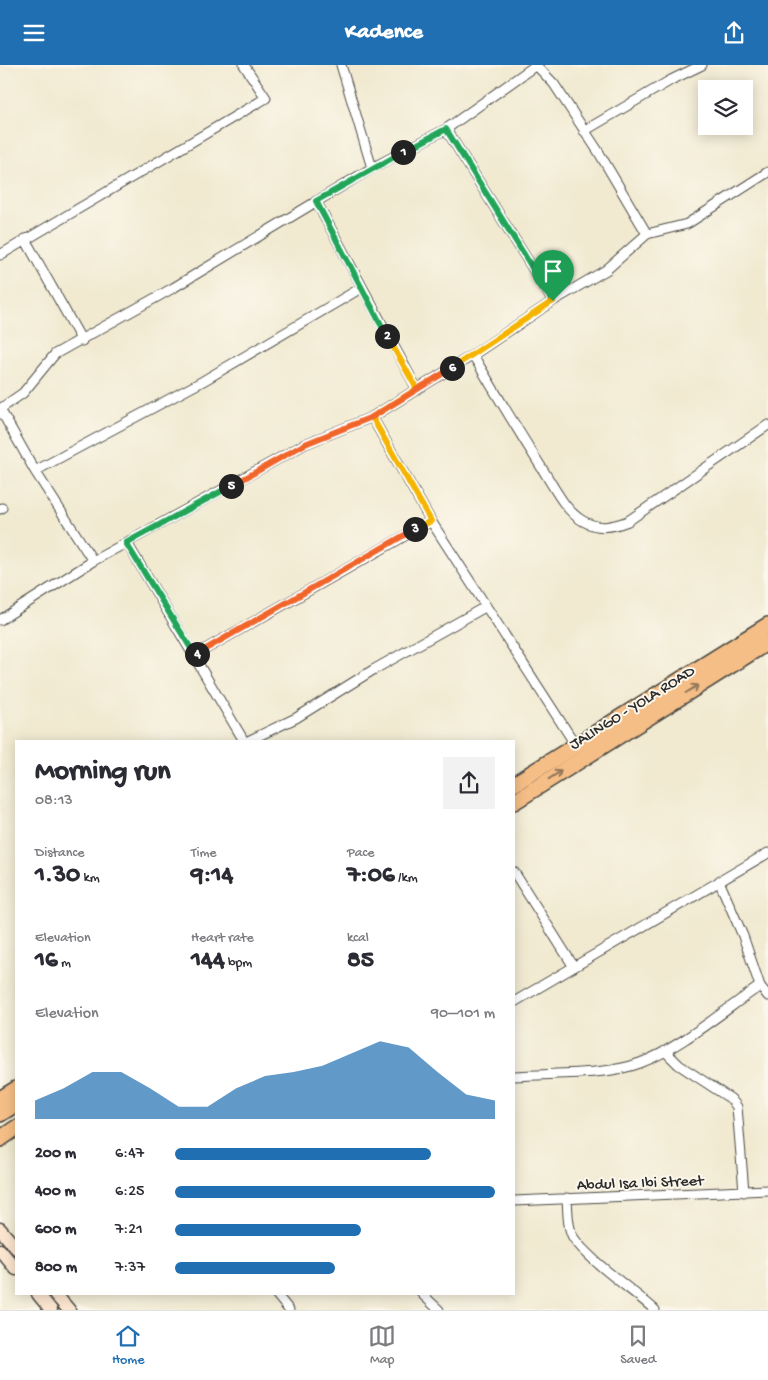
<!DOCTYPE html>
<html lang="en">
<head>
<meta charset="utf-8">
<style>
	body { margin:0; font-family:"Gochi Hand",sans-serif; background:#f2f2f3; color:#2b2b33; height:100vh; display:flex; flex-direction:column; font-size:19px; white-space:nowrap }
	* { box-sizing:border-box; margin:0 }
	p { font-size:16px; color:#7c7c81 }
	.icon { flex:none; width:28px; height:28px; fill:none; stroke:currentColor; stroke-width:2; stroke-linecap:round; stroke-linejoin:round }
	.map { position:relative; flex:1; overflow:hidden }
	.side { position:absolute; left:15px; top:675px; width:500px; height:555px; display:flex; flex-direction:column; background:#fff; border-radius:0px; box-shadow:0 2px 12px #0003 }
	.side>* { flex:none }
	.controls { position:absolute; left:698px; top:15px; display:grid; gap:10px }
	.controls a { display:grid; place-items:center; width:55px; height:55px; border-radius:0px; background:#fff; box-shadow:0 2px 12px #0003; font-size:25px }
	.pin { position:absolute; display:grid; place-items:center; width:42px; height:42px; color:#fff; margin:-51px -21px; border-radius:50% 50% 50% 0; rotate:-45deg; box-shadow:0 0 5px #0007 }
	.pin .icon { rotate:45deg }
	.km { position:absolute; width:25px; height:25px; margin:-12px; border-radius:50%; background:#222; color:#fff; font-size:14px; line-height:25px; text-align:center }
	.round { display:grid; place-items:center; flex:none; width:52px; height:52px; border-radius:0px; background:#f2f2f3 }
	.overview { display:flex; align-items:center; justify-content:space-between; height:85px; padding:0 20px }
	h1 { font-size:28px; font-weight:700; line-height:38px }
	.metrics { display:grid; grid-template-columns:repeat(3,1fr); gap:8px; height:85px; padding:5px 20px }
	.metrics div { display:grid; align-content:center }
	.metrics b { font-size:25px; font-weight:700 }
	.metrics small { font-size:14px; font-weight:400 }
	.metrics p { font-size:14px }
	.chart { height:140px; padding:10px 20px }
	.chart p { display:flex; justify-content:space-between }
	.chart svg { width:100%; height:90px; margin-top:5px; fill:#1f6fb2; opacity:.7 }
	ul { padding:0 20px; list-style:none; font-size:16px }
	li { display:grid; grid-template-columns:80px 60px 1fr; align-items:center; height:38px }
	li i { height:12px; border-radius:6px; background:#1f6fb2 }
	header { display:flex; justify-content:space-between; align-items:center; height:65px; padding:0 20px; background:#1f6fb2; color:#fff; font-size:22px; font-weight:700 }
	.dock { display:flex; justify-content:space-around; align-items:center; height:70px; border-top:1px solid #e1e1e2; background:#fff; font-size:14px; color:#7c7c81 }
	.dock a { display:grid; justify-items:center; gap:2px }
	.dock .current { color:#1f6fb2 }
	.map>svg:first-child { display:block }
</style>
</head>
<body>
<header><svg class="icon" aria-label="menu" viewBox="0 0 24 24"><path d="M4 6h16M4 12h16M4 18h16"/></svg>Kadence<svg class="icon" aria-label="share" viewBox="0 0 24 24"><path d="M12 15V3M7 8l5-5 5 5M5 13v7h14v-7"/></svg></header>
<div class="map">
<svg width="768" height="1245" viewBox="0 0 768 1245">
	<rect width="100%" height="100%" fill="#fbf7ec"/>
	<filter id="ink" filterUnits="userSpaceOnUse"><feTurbulence type="fractalNoise" baseFrequency=".02" numOctaves="2"/><feDisplacementMap in="SourceGraphic" scale="10" xChannelSelector="R" yChannelSelector="G"/><feConvolveMatrix kernelMatrix="1 2 1 2 8 2 1 2 1" color-interpolation-filters="sRGB"/></filter>
	<filter id="wash" filterUnits="userSpaceOnUse"><feTurbulence type="fractalNoise" baseFrequency=".0096" numOctaves="4" result="noise"/><feDisplacementMap in="SourceGraphic" scale="20" xChannelSelector="R" yChannelSelector="G"/><feGaussianBlur stdDeviation="1.12" result="paint"/><feColorMatrix in="noise" values="0 0 0 0 0 0 0 0 0 0 0 0 0 0 0 0 0 1.4 0 .05"/><feComposite in="paint" operator="in"/></filter>
	<g filter="url(#wash)">
		<rect width="100%" height="100%" fill="#f1ead1"/>
	</g>
	<g filter="url(#ink)">
		<g fill="none" stroke-linecap="round" stroke-linejoin="round">
			<g stroke="#494844" stroke-width="11">
				<path id="minor" d="M341,0L372,103
					M536,0L554,19L598,86L647,169
					M446,64L553,236
					M584,66L671,15L702,0
					M316,136L417,324
					M25,174L82,276
					M0,190L266,33L244,0
					M473,290C496,329 519,367 543,405C554,422 565,446 583,456C599,465 612,462 628,456L768,360
					M0,344L23,328L55,289L173,223L372,103L446,64L536,0
					M0,344L35,406L93,496
					M372,352L431,456L575,679
					M35,406L203,316L361,223
					M0,444L2,443
					M127,478L244,676
					M0,555L93,496L305,379L372,352L473,290L553,236L606,205L647,169L687,159L768,107
					M195,590L431,456
					M248,676L296,653L373,605L485,542
					M514,807L574,902
					M719,816L743,871L760,921L768,931
					M514,937L768,788
					M665,986L679,1000L731,1034L737,1042L744,1127
					M514,1011C551,1008 606,1011 640,998C677,985 726,944 760,921
					M567,1133C568,1145 567,1161 573,1172C587,1194 634,1226 655,1245
					M514,1136L768,1125
					M276,1229L289,1245
					M422,1229L439,1245"/>
			</g>
			<g stroke="#494844" stroke-width="15">
				<path id="secondary" d="M0,1164L16,1183
					M0,1185L16,1204
					M38,1229L51,1245
					M55,1229L69,1245"/>
			</g>
			<g stroke="#494844" stroke-width="18">
				<path id="trunk" d="M514,719L768,560
					M514,737L768,577
					M0,1034L16,1024
					M0,1049L16,1039
					M0,1074L16,1063"/>
			</g>
			<use href="#minor" stroke="#fff" stroke-width="9"/>
			<use href="#secondary" stroke="#fbe5cf" stroke-width="12"/>
			<use href="#trunk" stroke="#f5be86" stroke-width="15"/>
		</g>
		<defs><path id="oneway-shaft" d="M-6 0H5M1.5-3L5.5 0L1.5 3" fill="none" stroke-width="1.6" stroke-linecap="round" stroke-linejoin="round" transform="scale(1.25)"/></defs>
		<g stroke="#907458">
			<use href="#oneway-shaft" transform="translate(692 624) rotate(-32)"/>
			<use href="#oneway-shaft" transform="translate(555 710) rotate(-33)"/>
		</g>
	</g>
	<g fill="none" stroke-linecap="round" stroke-linejoin="round" filter="url(#ink)">
		<g stroke="#fff" stroke-width="10">
			<path id="split-1" d="M403,87L446,64L553,236"/>
		</g>
		<g stroke="#fff" stroke-width="10">
			<path id="split-2" d="M387,271L316,136L403,87"/>
		</g>
		<g stroke="#fff" stroke-width="10">
			<path id="split-3" d="M387,271L417,324L372,352L431,456L415,464"/>
		</g>
		<g stroke="#fff" stroke-width="10">
			<path id="split-4" d="M197,589L415,464"/>
		</g>
		<g stroke="#fff" stroke-width="10">
			<path id="split-5" d="M197,589L195,590L126,478L231,421"/>
		</g>
		<g stroke="#fff" stroke-width="10">
			<path id="split-6" d="M231,421L305,379L372,352L452,303"/>
		</g>
		<g stroke="#fff" stroke-width="10">
			<path id="split-7" d="M452,303L553,236"/>
		</g>
		<use href="#split-1" stroke="#22a559" stroke-width="6"/>
		<use href="#split-2" stroke="#22a559" stroke-width="6"/>
		<use href="#split-3" stroke="#f5b400" stroke-width="6"/>
		<use href="#split-4" stroke="#f0652b" stroke-width="6"/>
		<use href="#split-5" stroke="#22a559" stroke-width="6"/>
		<use href="#split-6" stroke="#f0652b" stroke-width="6"/>
		<use href="#split-7" stroke="#f5b400" stroke-width="6"/>
	</g>
	<g text-anchor="middle" stroke-width="4" stroke-linejoin="round" paint-order="stroke">
		<g font-size="16" fill="#2b2b2b" stroke="#fbf7ec">
			<text transform="translate(631 641) rotate(-32)" y="6">JALINGO - YOLA ROAD</text>
			<text transform="translate(640 1116) rotate(-2)" y="6">Abdul Isa Ibi Street</text>
		</g>
	</g>
</svg>
<div class="controls">
<a><svg class="icon" aria-label="layers" viewBox="0 0 24 24"><path d="M12 4l9 5-9 5-9-5zM3 14l9 5 9-5"/></svg></a>
</div>
<div class="pin" style="left:553px;top:236px;background:#1e9e55"><svg class="icon" aria-label="arrive" viewBox="0 0 24 24"><path d="M6 21V4h12l-3 4 3 4H6"/></svg></div>
<b class="km" style="left:403px;top:87px">1</b>
<b class="km" style="left:387px;top:271px">2</b>
<b class="km" style="left:415px;top:464px">3</b>
<b class="km" style="left:197px;top:589px">4</b>
<b class="km" style="left:231px;top:421px">5</b>
<b class="km" style="left:452px;top:303px">6</b>
<section class="side">
<div class="overview"><div><h1>Morning run</h1><p>08:13</p></div><a class="round"><svg class="icon" aria-label="share" viewBox="0 0 24 24"><path d="M12 15V3M7 8l5-5 5 5M5 13v7h14v-7"/></svg></a></div>
<div class="metrics">
<div><p>Distance</p><b>1.30<small> km</small></b></div>
<div><p>Time</p><b>9:14</b></div>
<div><p>Pace</p><b>7:06<small> /km</small></b></div>
</div>
<div class="metrics">
<div><p>Elevation</p><b>16<small> m</small></b></div>
<div><p>Heart rate</p><b>144<small> bpm</small></b></div>
<div><p>kcal</p><b>85</b></div>
</div>
<div class="chart"><p><span>Elevation</span>90–101 m</p>
<svg viewBox="0 0 160 44" preserveAspectRatio="none"><path d="M0 44V35L10 29L20 21L30 21L40 29L50 38L60 38L70 29L80 23L90 21L100 18L110 12L120 6L130 9L140 21L150 32L160 35V44z"/></svg>
</div>
<ul>
<li><b>200 m</b>6:47<i style="width:80%"></i></li>
<li><b>400 m</b>6:25<i style="width:100%"></i></li>
<li><b>600 m</b>7:21<i style="width:58%"></i></li>
<li><b>800 m</b>7:37<i style="width:50%"></i></li>
</ul>
</section>
</div>
<nav class="dock">
<a class="current"><svg class="icon" aria-label="home" viewBox="0 0 24 24"><path d="M3 11l9-7 9 7M6 9v11h12V9"/></svg>Home</a>
<a><svg class="icon" aria-label="map" viewBox="0 0 24 24"><path d="M3 6l6-2 6 2 6-2v14l-6 2-6-2-6 2zM9 4v14M15 6v14"/></svg>Map</a>
<a><svg class="icon" aria-label="saved" viewBox="0 0 24 24"><path d="M7 4h10v16l-5-4-5 4z"/></svg>Saved</a>
</nav>
</body>
</html>
